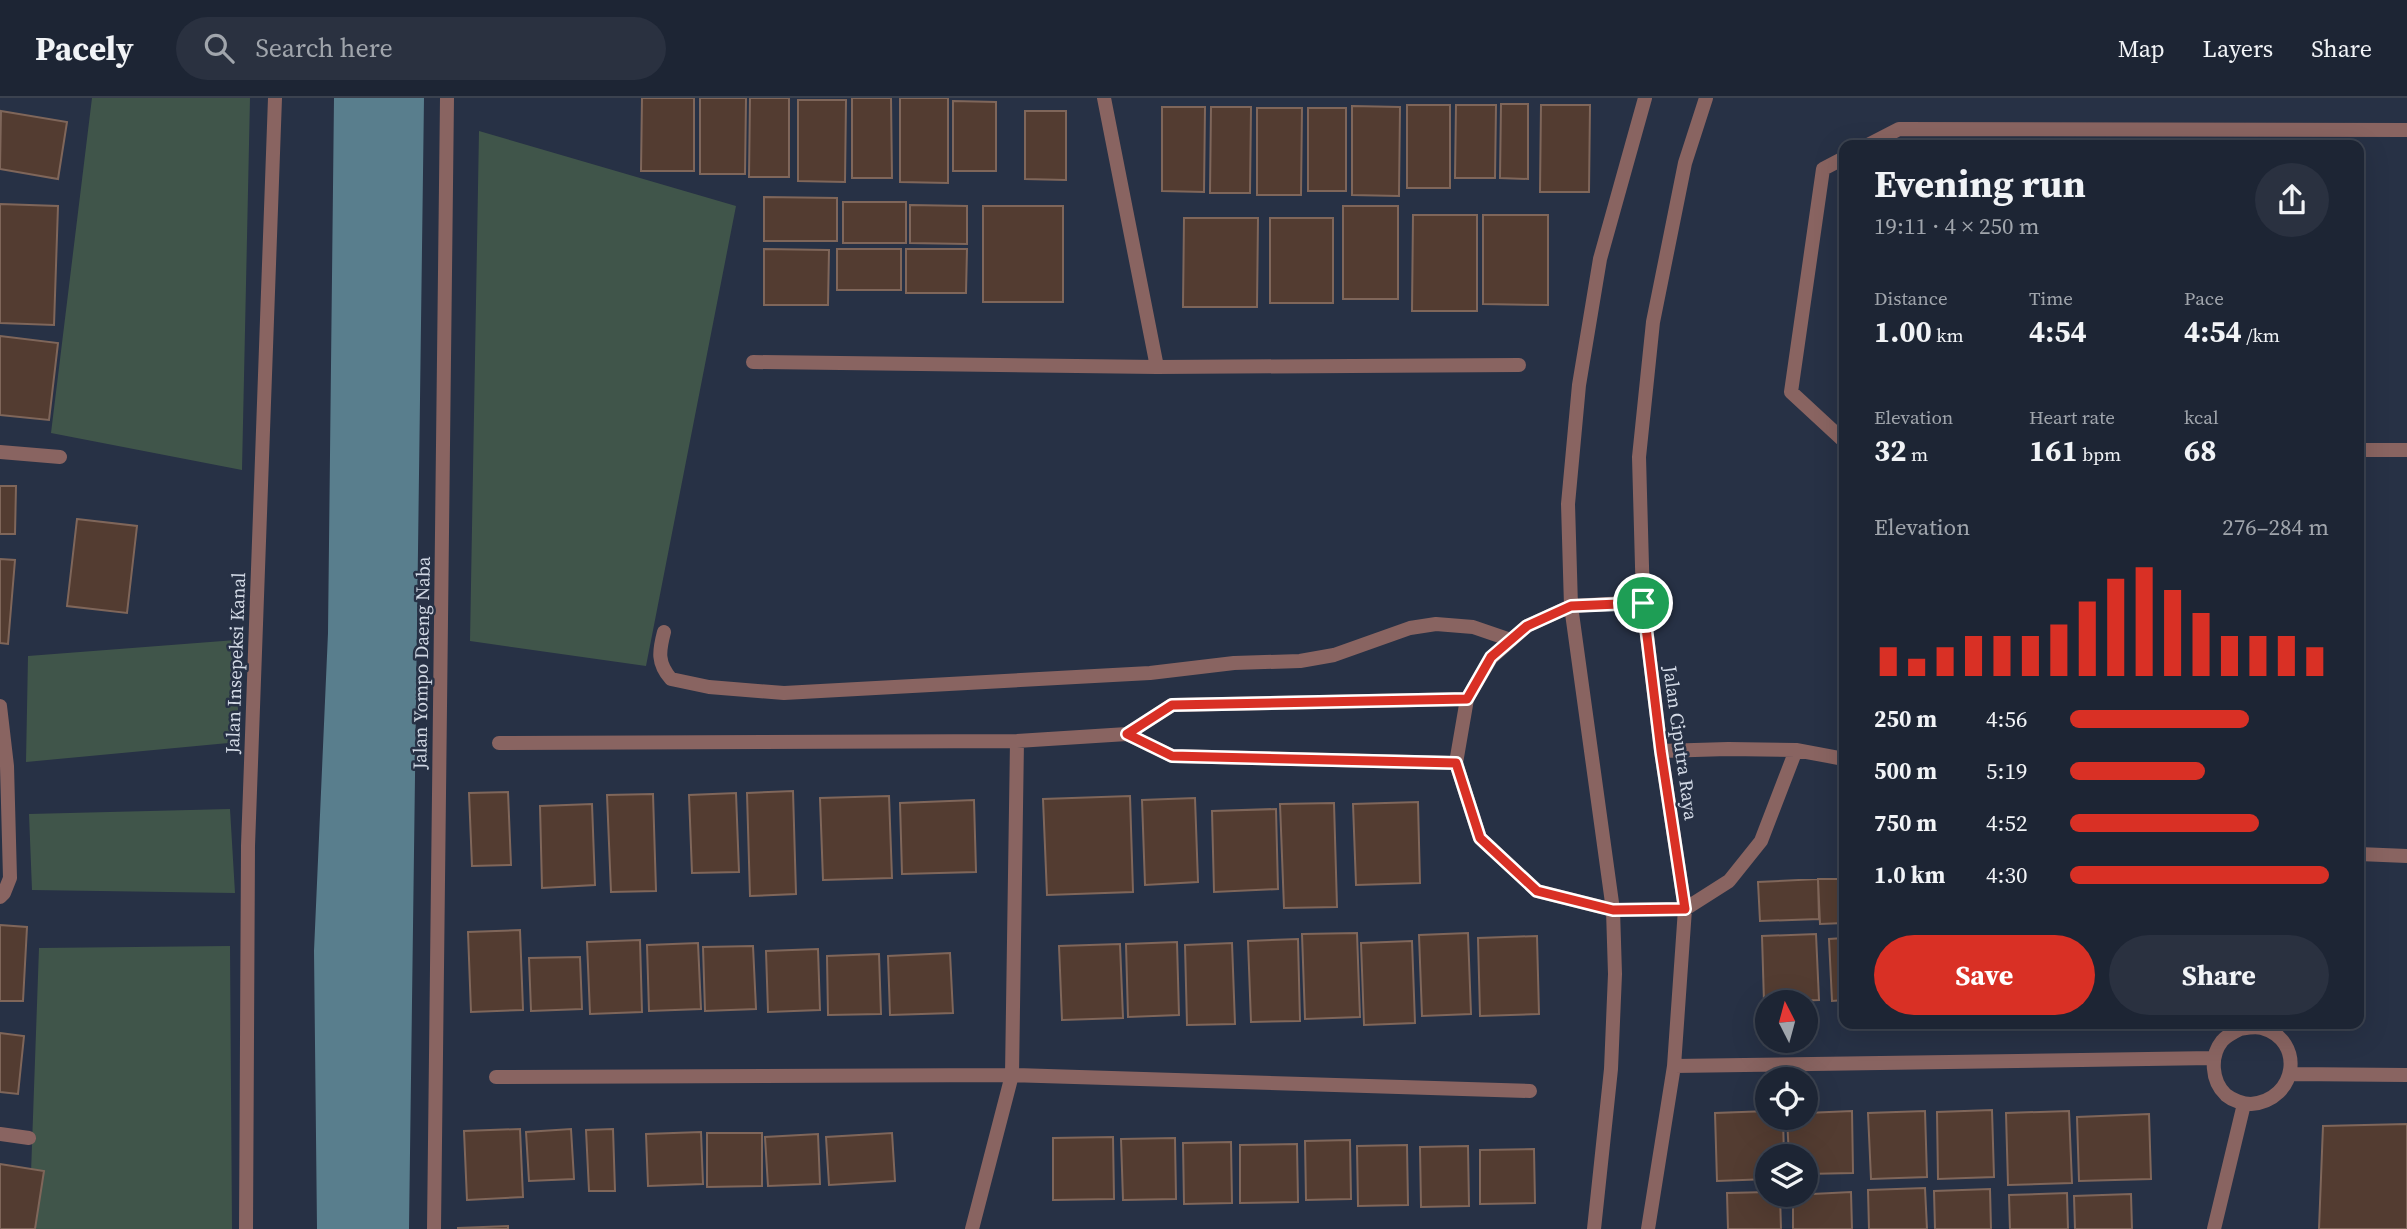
<!DOCTYPE html>
<html lang="en">
<head>
<meta charset="utf-8">
<style>
	body { margin:0; font-family:"Source Serif 4",serif; background:#2a3140; color:#f1f3f6; height:100vh; display:flex; flex-direction:column; font-size:26px; white-space:nowrap }
	* { box-sizing:border-box; margin:0 }
	p { font-size:23px; color:#a0a5ac }
	.icon { flex:none; width:38px; height:38px; fill:none; stroke:currentColor; stroke-width:2; stroke-linecap:round; stroke-linejoin:round }
	.map { position:relative; flex:1; overflow:hidden }
	.details { position:absolute; left:1839px; top:42px; width:525px; height:889px; display:flex; flex-direction:column; background:#1d2534; border-radius:14px; box-shadow:0 7px 28px #0002,0 0 0 2px #3b424f }
	.details>* { flex:none }
	.needle { width:46px; rotate:354deg }
	.fabs { position:absolute; left:1755px; top:892px; display:grid; gap:14px }
	.fabs a { display:grid; place-items:center; width:63px; height:63px; border-radius:50%; background:#1d2534; box-shadow:0 7px 28px #0002,0 0 0 2px #3b424f; font-size:35px }
	.pin { position:absolute; display:grid; place-items:center; width:60px; height:60px; color:#fff; margin:-30px; border:4px solid #fff; border-radius:50%; box-shadow:0 2px 7px #0007 }
	.round { display:grid; place-items:center; flex:none; width:74px; height:74px; border-radius:37px; background:#2a3140 }
	.summary { display:flex; align-items:center; justify-content:space-between; height:119px; padding:0 35px }
	h1 { font-size:38px; font-weight:700; line-height:52px }
	.figures { display:grid; grid-template-columns:repeat(3,1fr); gap:10px; height:119px; padding:7px 35px }
	.figures div { display:grid; align-content:center }
	.figures b { font-size:30px; font-weight:700 }
	.figures small { font-size:19px; font-weight:400 }
	.figures p { font-size:19px }
	.chart { height:196px; padding:14px 35px }
	.chart p { display:flex; justify-content:space-between }
	.chart svg { width:100%; height:126px; margin-top:7px; stroke:#d93025; stroke-width:6 }
	.button { display:flex; gap:14px; margin-top:auto; padding:14px 35px }
	.button a { flex:1; height:80px; border-radius:42px; background:#d93025; color:#fff; font-size:28px; font-weight:700; line-height:80px; text-align:center }
	.button a+a { background:#2a3140; color:#f1f3f6 }
	ul { padding:0 35px; list-style:none; font-size:23px }
	li { display:grid; grid-template-columns:112px 84px 1fr; align-items:center; height:52px }
	li i { height:18px; border-radius:9px; background:#d93025 }
	header { display:flex; align-items:center; gap:42px; box-sizing:border-box; height:98px; padding:0 35px; background:#1d2534; border-bottom:2px solid #3b424f }
	header strong { font-size:33px }
	nav { display:flex; gap:38px; margin-inline-start:auto; font-size:24px }
	.search { width:490px; height:63px; background:#2a3140; display:flex; align-items:center; gap:18px; box-sizing:border-box; padding:0 24px; border-radius:38px; color:#a0a5ac; font-size:26px }
	.map>svg:first-child { display:block }
</style>
</head>
<body>
<header>
<strong>Pacely</strong>
<div class="search"><svg class="icon" aria-label="search" viewBox="0 0 24 24"><circle cx="10" cy="10" r="6"/><path d="M15 15l6 6"/></svg>Search here</div>
<nav><a>Map</a><a>Layers</a><a>Share</a></nav>
</header>
<div class="map">
<svg width="2407" height="1131" viewBox="0 0 2407 1131">
	<rect width="100%" height="100%" fill="#273145"/>
	<path fill="#40554a" d="M92,0H250L242,372L51,335Z
		M479,33L736,108L646,568L470,543Z
		M236,542L239,644L26,664L28,558Z
		M230,711L235,795L32,792L29,716Z
		M230,848L232,1131H29L39,850Z"/>
	<path fill="#597e8d" d="M334,0H424L409,1131H317L314,853L328,535Z"/>
	<path fill="#533c31" stroke="#7f665a" stroke-width="2" d="M642,0H694V73H641Z
		M700,0H746L745,76H700Z
		M750,0H789V79H749Z
		M852,0H891L892,80H852Z
		M900,0H948V85L900,84Z
		M798,2H846L845,84L798,83Z
		M953,3L996,4V73H953Z
		M1501,6H1528V81L1500,80Z
		M1407,7H1450V90H1407Z
		M1456,7H1496L1495,80H1455Z
		M1541,7H1590L1589,94H1540Z
		M1352,8L1400,9L1399,98L1352,97Z
		M1162,9H1205L1204,94L1162,93Z
		M1211,9H1251L1250,95H1210Z
		M1257,10H1302L1301,97H1257Z
		M1308,10H1346V93H1308Z
		M1,13L67,24L58,81L0,71Z
		M1025,13H1066V82L1025,81Z
		M764,99L837,100V143H764Z
		M843,104H906V145H843Z
		M0,106L58,108L54,227L0,225Z
		M910,107L967,108V146L910,145Z
		M983,108H1063V204H983Z
		M1343,108H1398V201H1343Z
		M1413,117H1477V213H1412Z
		M1483,117H1548V207L1483,206Z
		M1184,120H1258L1257,209H1183Z
		M1270,120H1333V205H1270Z
		M764,151L829,152L828,207H764Z
		M837,151H901V192H837Z
		M906,151H967L966,195H906Z
		M0,238L58,245L49,322L0,317Z
		M0,388H16L15,436H0Z
		M77,421L137,428L127,515L67,508Z
		M0,461L15,462L8,546L0,545Z
		M793,693L796,796L750,798L747,695Z
		M508,694L511,767L472,768L469,695Z
		M736,695L739,774L692,775L689,697Z
		M653,696L656,793L611,794L607,697Z
		M889,698L892,780L823,782L820,700Z
		M1130,698L1133,794L1047,797L1043,701Z
		M1195,700L1198,784L1145,787L1142,702Z
		M974,702L976,774L902,776L900,705Z
		M1418,704L1420,785L1356,787L1353,706Z
		M1334,705L1337,809L1284,810L1280,706Z
		M592,706L595,787L542,790L540,708Z
		M1276,711L1278,791L1214,794L1212,713Z
		M1818,781H1844V825L1820,826Z
		M1818,781L1819,821L1760,823L1758,784Z
		M0,827L27,829L23,903H0Z
		M520,832L523,912L471,914L468,834Z
		M1357,835L1360,919L1305,921L1302,836Z
		M1468,835L1471,916L1422,918L1419,837Z
		M1816,836L1819,902L1764,904L1762,838Z
		M1537,838L1539,916L1480,918L1478,840Z
		M1844,840V902L1832,903L1829,841Z
		M1298,841L1300,923L1251,924L1248,843Z
		M640,842L642,914L590,916L587,844Z
		M1412,843L1415,925L1364,927L1361,845Z
		M1177,844L1179,917L1128,919L1126,846Z
		M698,845L701,911L649,913L647,847Z
		M1232,845L1235,926L1187,927L1185,847Z
		M1120,846L1123,920L1062,922L1059,848Z
		M753,848L756,911L705,913L703,849Z
		M818,851L820,912L768,914L766,853Z
		M950,855L953,915L890,917L888,858Z
		M879,856L881,916L828,917L827,858Z
		M580,859L582,911L531,913L529,860Z
		M0,935L24,938L18,996L0,994Z
		M1992,1012L1994,1079L1938,1081L1937,1014Z
		M1768,1013V1020H1783L1784,1059H1768V1081L1717,1083L1715,1015Z
		M1852,1013L1853,1075L1806,1076V1059H1789L1787,1020H1806V1015Z
		M1925,1013L1927,1079L1871,1081L1868,1015Z
		M2069,1013L2072,1085L2008,1087L2006,1015Z
		M2149,1016L2151,1081L2079,1083L2077,1019Z
		M2407,1026V1131H2319L2323,1028Z
		M520,1031L523,1099L467,1102L464,1033Z
		M571,1031L574,1081L529,1083L526,1034Z
		M613,1031L615,1093H589L586,1032Z
		M701,1034L703,1086L648,1088L646,1036Z
		M707,1035H762V1088L707,1089Z
		M892,1035L895,1083L829,1087L826,1039Z
		M818,1036L820,1086L768,1088L765,1039Z
		M1113,1039L1114,1101L1053,1102V1040Z
		M1175,1040L1176,1101L1123,1102L1121,1041Z
		M1350,1042L1351,1101L1306,1102L1305,1043Z
		M1231,1044L1232,1105L1184,1106L1183,1045Z
		M1297,1046L1298,1104L1240,1105V1047Z
		M1407,1047L1408,1107L1358,1108L1357,1048Z
		M1468,1048L1469,1108L1421,1109L1420,1049Z
		M1534,1051L1535,1105L1480,1106V1052Z
		M0,1066L44,1073L35,1131H0Z
		M1925,1090L1927,1131H1869L1868,1092Z
		M1990,1091L1991,1131H1935L1934,1093Z
		M1768,1094V1097H1780L1781,1131H1728L1727,1095Z
		M1851,1094L1852,1131H1793V1097Z
		M2067,1095L2068,1131H2010L2009,1097Z
		M2131,1096L2132,1131H2075L2074,1098Z
		M508,1128V1131H458V1130Z"/>
	<g fill="none" stroke-linecap="round" stroke-linejoin="round">
		<path stroke="#896461" stroke-width="14" d="M664,534C659,553 657,565 671,581L709,589L784,595L1150,575L1234,565L1300,563L1334,557L1410,530L1436,526L1473,529L1511,542"/>
		<path stroke="#896461" stroke-width="14" d="M1104,0L1157,269
			M1868,47L1899,31L2407,32
			M1844,60L1823,71L1791,294L1844,343
			M753,264L1157,269L1519,267
			M2359,352H2407
			M0,354L60,359
			M1643,504L1571,508L1527,528L1491,560L1467,601L1456,665L1480,740L1537,793L1613,812L1685,811L1729,783L1761,743L1796,652L1728,651L1661,653
			M0,608L7,668L10,780L4,795L0,799
			M1127,636L1172,658L1456,665
			M499,645L1017,643L1127,636L1172,607L1467,601
			M1796,652L1844,661
			M2359,756L2407,758
			M2240,931C2246,930 2255,928 2262,930C2305,942 2298,1002 2251,1006C2243,1006 2232,1002 2226,997C2211,983 2210,958 2222,943C2226,938 2234,934 2240,931L2241,926
			M1674,968L2213,960
			M2291,976L2407,977
			M496,979L1012,977L1530,993
			M0,1036L29,1040
			M972,1131L1012,977L1017,643
			M1594,1131L1611,971L1615,876L1613,812L1571,508L1568,406L1579,287L1600,161L1645,0
			M1648,1131L1674,968L1685,811L1661,653L1643,504L1639,359L1653,224L1685,65L1706,0
			M2214,1131L2244,1006"/>
		<path stroke="#896461" stroke-width="14" d="M246,1131L248,748L275,0
			M434,1131L447,0"/>
	</g>
	<g fill="none" stroke-linecap="round" stroke-linejoin="round">
		<g stroke="#fff" stroke-width="14">
			<path id="route" d="M1643,505L1661,653L1685,811L1613,812L1537,793L1480,740L1456,665L1172,658L1127,636L1172,607L1467,601L1491,559L1527,528L1571,508Z"/>
		</g>
		<use href="#route" stroke="#d93025" stroke-width="9"/>
	</g>
	<g text-anchor="middle" stroke-width="5" stroke-linejoin="round" paint-order="stroke">
		<g font-size="19" fill="#d2d9e5" stroke="#273145">
			<text transform="translate(235 565) rotate(-88)" y="7">Jalan Insepeksi Kanal</text>
			<text transform="translate(421 565) rotate(-89)" y="7">Jalan Yompo Daeng Naba</text>
			<text transform="translate(1681 645) rotate(82)" y="7">Jalan Ciputra Raya</text>
		</g>
	</g>
</svg>
<div class="fabs">
<a><svg class="needle" viewBox="-14 -14 28 28"><path d="M0-13l5 13h-10z" fill="#e53935"/><path d="M0 13l5-13h-10z" fill="#a0a5ac"/></svg></a>
<a><svg class="icon" aria-label="locate" viewBox="0 0 24 24"><circle cx="12" cy="12" r="6"/><path d="M12 2v4M12 18v4M2 12h4M18 12h4"/></svg></a>
<a><svg class="icon" aria-label="layers" viewBox="0 0 24 24"><path d="M12 4l9 5-9 5-9-5zM3 14l9 5 9-5"/></svg></a>
</div>
<div class="pin" style="left:1643px;top:505px;background:#1e9e55"><svg class="icon" aria-label="arrive" viewBox="0 0 24 24"><path d="M6 21V4h12l-3 4 3 4H6"/></svg></div>
<section class="details">
<div class="summary"><div><h1>Evening run</h1><p>19:11 · 4 × 250 m</p></div><a class="round"><svg class="icon" aria-label="share" viewBox="0 0 24 24"><path d="M12 15V3M7 8l5-5 5 5M5 13v7h14v-7"/></svg></a></div>
<div class="figures">
<div><p>Distance</p><b>1.00<small> km</small></b></div>
<div><p>Time</p><b>4:54</b></div>
<div><p>Pace</p><b>4:54<small> /km</small></b></div>
</div>
<div class="figures">
<div><p>Elevation</p><b>32<small> m</small></b></div>
<div><p>Heart rate</p><b>161<small> bpm</small></b></div>
<div><p>kcal</p><b>68</b></div>
</div>
<div class="chart"><p><span>Elevation</span>276–284 m</p>
<svg viewBox="0 0 160 44" preserveAspectRatio="none"><path d="M5 44V34M15 44V38M25 44V34M35 44V30M45 44V30M55 44V30M65 44V26M75 44V18M85 44V10M95 44V6M105 44V14M115 44V22M125 44V30M135 44V30M145 44V30M155 44V34"/></svg>
</div>
<ul>
<li><b>250 m</b>4:56<i style="width:69%"></i></li>
<li><b>500 m</b>5:19<i style="width:52%"></i></li>
<li><b>750 m</b>4:52<i style="width:73%"></i></li>
<li><b>1.0 km</b>4:30<i style="width:100%"></i></li>
</ul>
<div class="button"><a>Save</a><a>Share</a></div>
</section>
</div>
</body>
</html>
